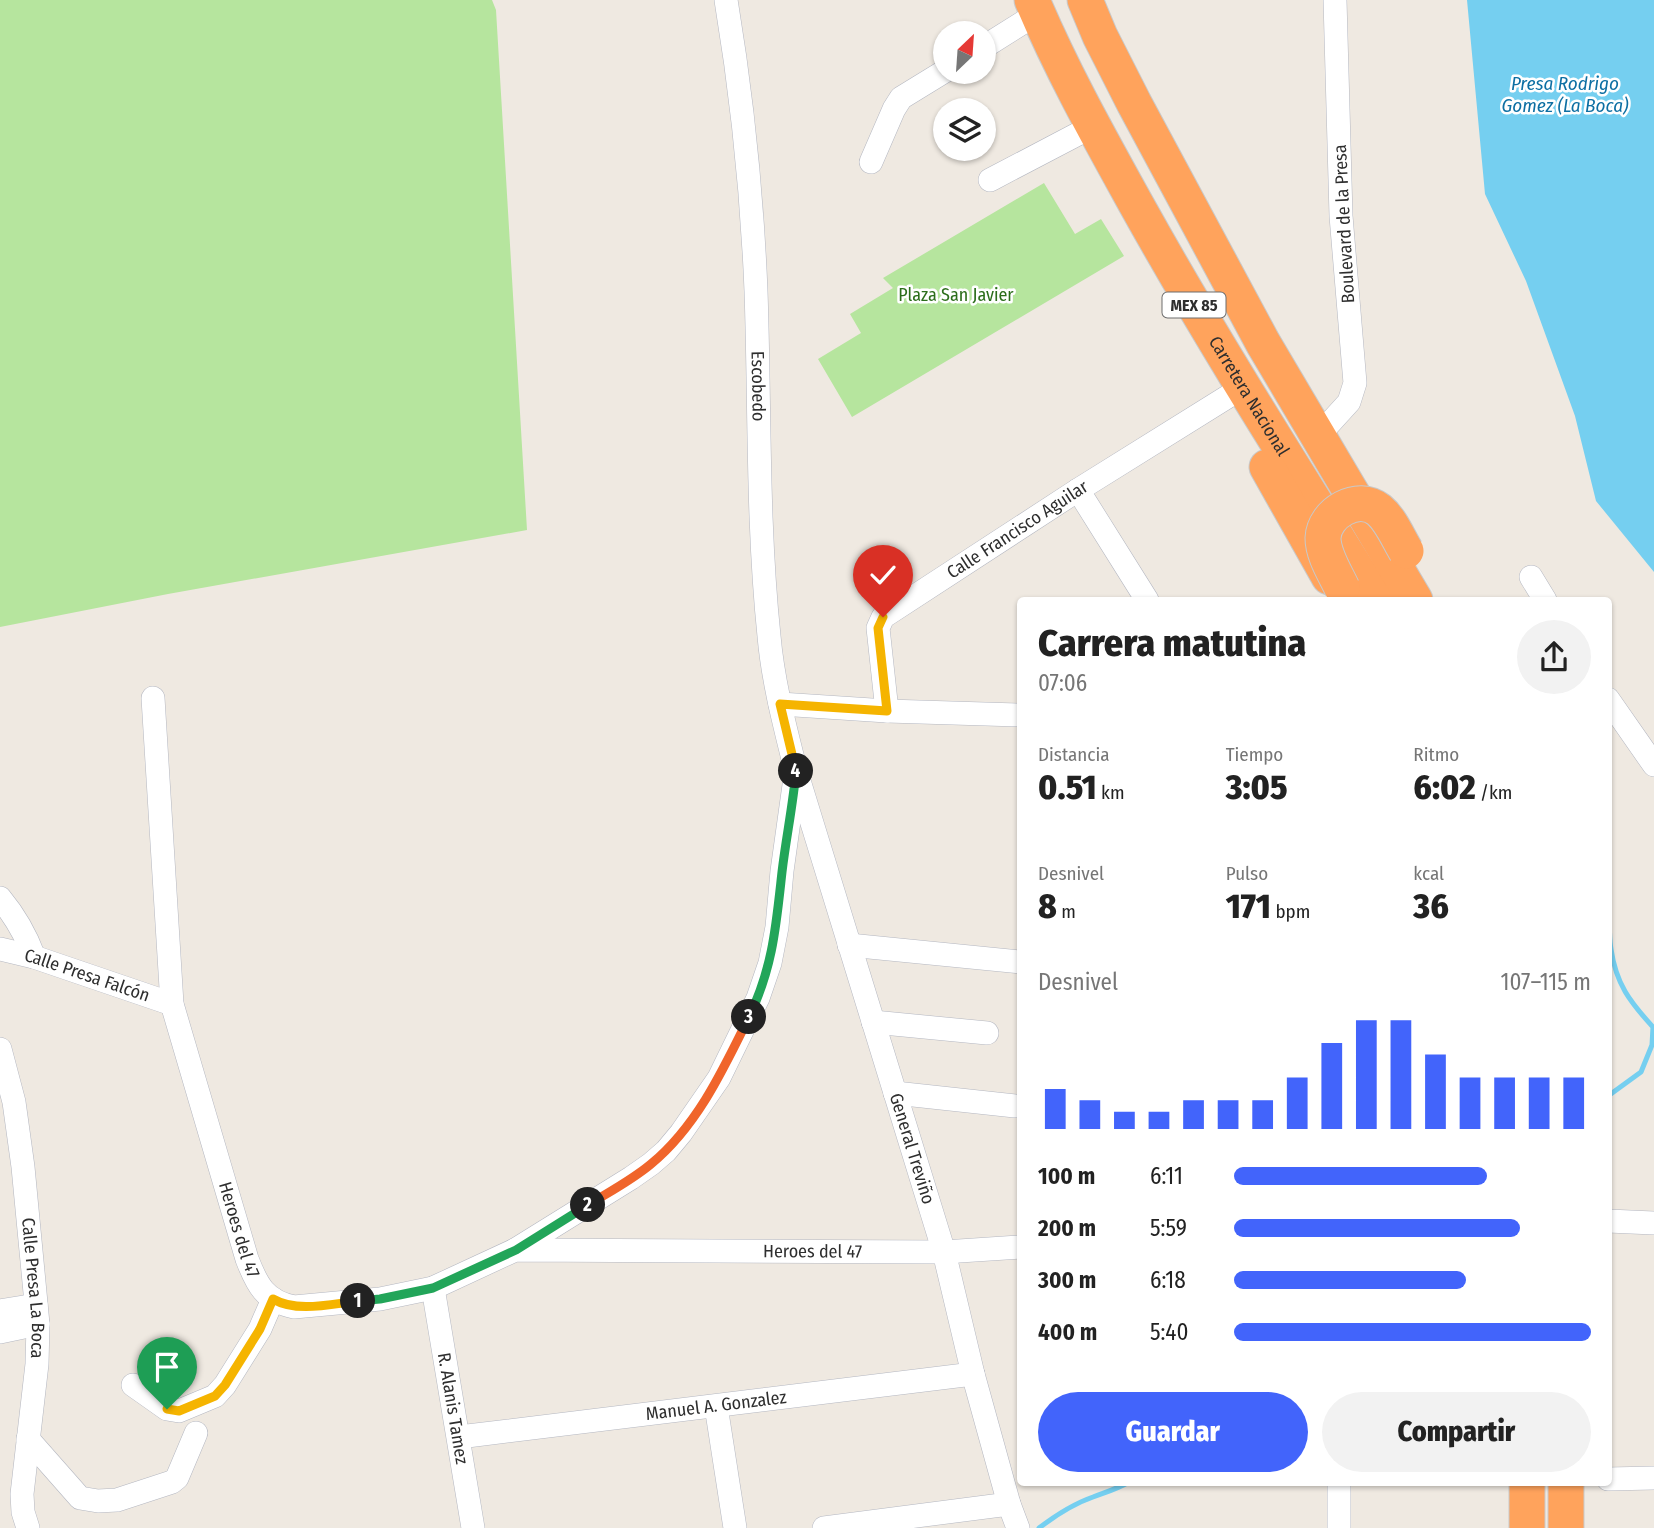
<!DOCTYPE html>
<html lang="es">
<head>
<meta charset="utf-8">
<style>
	body { margin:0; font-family:"Fira Sans Condensed",sans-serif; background:#f2f2f2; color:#222; height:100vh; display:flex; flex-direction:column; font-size:26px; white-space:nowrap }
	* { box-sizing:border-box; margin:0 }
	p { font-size:23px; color:#767676 }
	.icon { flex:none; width:38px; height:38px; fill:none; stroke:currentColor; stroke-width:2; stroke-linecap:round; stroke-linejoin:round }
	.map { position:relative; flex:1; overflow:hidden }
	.side { position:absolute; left:1017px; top:597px; width:595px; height:889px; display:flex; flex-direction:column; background:#fff; border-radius:7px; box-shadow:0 2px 5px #0004 }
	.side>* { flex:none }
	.needle { width:46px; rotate:25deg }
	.controls { position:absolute; left:933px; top:21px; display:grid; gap:14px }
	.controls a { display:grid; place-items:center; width:63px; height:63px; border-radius:50%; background:#fff; box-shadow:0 2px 5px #0004; font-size:35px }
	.pin { position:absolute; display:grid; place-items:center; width:60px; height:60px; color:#fff; margin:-72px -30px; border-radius:50% 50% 50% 0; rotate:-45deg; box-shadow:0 0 7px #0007 }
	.pin .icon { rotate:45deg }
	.km { position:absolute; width:35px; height:35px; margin:-18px; border-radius:50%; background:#222; color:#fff; font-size:19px; line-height:35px; text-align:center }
	.round { display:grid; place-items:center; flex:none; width:74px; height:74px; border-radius:37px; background:#f2f2f2 }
	.overview { display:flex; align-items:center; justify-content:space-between; height:119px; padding:0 21px }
	h1 { font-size:38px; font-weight:800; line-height:52px }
	.figures { display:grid; grid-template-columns:repeat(3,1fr); gap:10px; height:119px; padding:7px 21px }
	.figures div { display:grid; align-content:center }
	.figures b { font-size:35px; font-weight:800 }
	.figures small { font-size:19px; font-weight:400 }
	.figures p { font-size:19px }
	.chart { height:196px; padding:14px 21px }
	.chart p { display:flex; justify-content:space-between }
	.chart svg { width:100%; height:126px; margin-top:7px; stroke:#4264fb; stroke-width:6 }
	.button { display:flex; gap:14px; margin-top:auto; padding:14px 21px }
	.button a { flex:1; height:80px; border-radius:42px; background:#4264fb; color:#fff; font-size:28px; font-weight:800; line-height:80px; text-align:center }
	.button a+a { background:#f2f2f2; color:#222 }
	ul { padding:0 21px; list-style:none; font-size:23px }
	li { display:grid; grid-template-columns:112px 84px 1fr; align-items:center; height:52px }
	li i { height:18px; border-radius:9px; background:#4264fb }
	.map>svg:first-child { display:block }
</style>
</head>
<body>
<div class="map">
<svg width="1654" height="1528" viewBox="0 0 1654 1528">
	<rect width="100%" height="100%" fill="#efe9e1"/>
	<path fill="#b6e59e" d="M0,0H492L496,10L527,530L168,594L0,627Z
		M1044,183L1075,234L1101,219L1124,256L852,417L818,359L861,333L850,314L893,288L883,278Z"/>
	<path fill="#75cff0" d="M1467,0H1654V572L1596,501L1575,416L1526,281L1485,194Z"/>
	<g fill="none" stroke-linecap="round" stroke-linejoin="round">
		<path stroke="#75cff0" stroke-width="5" d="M1608,790L1609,789
			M1608,915C1610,926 1609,938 1611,949C1616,984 1630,1002 1653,1027L1652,1045L1641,1072L1608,1096
			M1039,1528C1056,1515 1073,1504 1093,1497C1106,1492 1117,1489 1129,1482"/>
		<g stroke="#b4b7c1" stroke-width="24">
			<g id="minor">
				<path id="s1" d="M726,0C742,96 752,193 756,291C760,406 757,521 769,636C773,682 785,727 796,771L944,1252L973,1374L1009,1504L1018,1528"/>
				<path d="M984,47L1038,13"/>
				<path d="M871,162L894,109L901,98L945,71"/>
				<path d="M990,180L1093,126"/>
				<path d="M1319,435L1349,402L1355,383L1341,216L1335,0"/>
				<path d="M1078,490L1147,600"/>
				<path d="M1531,577L1545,600"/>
				<path id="s2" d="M153,698L172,1004L247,1259C257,1285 265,1301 294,1307L380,1299L433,1288L515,1250L944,1252L1020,1247"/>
				<path d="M1608,699L1654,765"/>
				<path d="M780,704L887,711L1020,715"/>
				<path id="s3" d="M887,711L878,628L883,617L1078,490L1232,394"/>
				<path d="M0,898C15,916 26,935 34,957"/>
				<path d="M849,945L1020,962"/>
				<path id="s4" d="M0,949L34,957L172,1004"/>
				<path d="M873,1022L987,1033"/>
				<path id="s5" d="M0,1049L14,1102L23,1167L38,1324L37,1364L22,1494L23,1512L28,1528"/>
				<path d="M895,1093L1015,1106"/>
				<path d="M1608,1221L1654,1223"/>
				<path d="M515,1250L631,1178L651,1164L666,1151L681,1133L719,1078L758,998L770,963L777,927L782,871L795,778"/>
				<path id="s6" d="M433,1288L473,1528"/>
				<path d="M0,1311L36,1305"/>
				<path d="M0,1332L38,1324"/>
				<path d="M133,1385L167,1409L179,1411L215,1396L225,1385L260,1329L273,1299"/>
				<path d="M716,1406L735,1528"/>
				<path id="s7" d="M459,1437L973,1374"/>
				<path d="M28,1439L80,1498L98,1501L117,1500L172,1482L177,1478L196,1433"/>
				<path d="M1608,1479L1654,1478"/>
				<path d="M824,1528L1009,1504"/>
				<path d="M1339,1528V1482"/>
			</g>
		</g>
		<g stroke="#c9c9c9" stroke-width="37">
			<g id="highway">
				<path id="s8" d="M1032,0C1062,71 1099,137 1136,204C1211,339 1294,469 1376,600"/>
				<path d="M1085,0L1100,36L1134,103L1263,343L1415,600"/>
				<path d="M1267,467L1329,577"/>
				<path d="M1527,1528V1482"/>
				<path d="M1566,1528V1482"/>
			</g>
		</g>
		<use href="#minor" stroke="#fff" stroke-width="23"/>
		<use href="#highway" stroke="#ffa35c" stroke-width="35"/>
		<g stroke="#c9c9c9" stroke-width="37" stroke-linecap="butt">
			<path id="highway-bridge" d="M1342,588C1335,573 1323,555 1323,538C1324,513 1358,493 1379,510C1391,520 1398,538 1406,551"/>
		</g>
		<use href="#highway-bridge" stroke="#ffa35c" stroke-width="35"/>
	</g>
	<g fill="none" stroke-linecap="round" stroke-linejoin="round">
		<g stroke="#fff" stroke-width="14">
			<path id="split-1" d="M167,1409L179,1411L215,1396L225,1385L260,1329L273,1299C297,1313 331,1304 358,1301"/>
		</g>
		<g stroke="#fff" stroke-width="14">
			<path id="split-2" d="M358,1301L380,1299L433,1288L516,1250L588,1205"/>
		</g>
		<g stroke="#fff" stroke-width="14">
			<path id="split-3" d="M588,1205C609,1192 632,1180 651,1164C697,1126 723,1070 749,1017"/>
		</g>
		<g stroke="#fff" stroke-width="14">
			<path id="split-4" d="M749,1017C773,967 776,926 782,872C786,838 793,805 796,771"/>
		</g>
		<g stroke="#fff" stroke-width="14">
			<path id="split-5" d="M796,771L780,704L887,711L878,628L883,617"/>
		</g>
		<use href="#split-1" stroke="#f5b400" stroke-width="9"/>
		<use href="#split-2" stroke="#22a559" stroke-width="9"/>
		<use href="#split-3" stroke="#f0652b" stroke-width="9"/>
		<use href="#split-4" stroke="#22a559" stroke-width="9"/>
		<use href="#split-5" stroke="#f5b400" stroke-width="9"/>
	</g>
	<g text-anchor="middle" stroke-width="5" stroke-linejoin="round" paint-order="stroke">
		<rect fill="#fff" stroke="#6d6d6d" stroke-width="2" x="1162.5" y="292.5" width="63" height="25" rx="5"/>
		<g font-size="16" font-weight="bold" fill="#2e2e2e">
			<text x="1194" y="311">MEX 85</text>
		</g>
		<g font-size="18" fill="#2e2e2e" stroke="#fff">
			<text transform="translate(1344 224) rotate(-93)" y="6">Boulevard de la Presa</text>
			<text dy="6" stroke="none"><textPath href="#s1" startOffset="388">Escobedo</textPath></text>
			<text dy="6" stroke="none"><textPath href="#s8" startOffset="452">Carretera Nacional</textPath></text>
			<text dy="6" stroke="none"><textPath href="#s3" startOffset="256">Calle Francisco Aguilar</textPath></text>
			<text dy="6" stroke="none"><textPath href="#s4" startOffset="91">Calle Presa Falcón</textPath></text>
			<text dy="6" stroke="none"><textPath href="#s1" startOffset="1171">General Treviño</textPath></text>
			<text dy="6" stroke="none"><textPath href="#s2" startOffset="542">Heroes del 47</textPath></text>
			<text dy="6" stroke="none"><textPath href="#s2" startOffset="1172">Heroes del 47</textPath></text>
			<text dy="6" stroke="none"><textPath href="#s5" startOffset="242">Calle Presa La Boca</textPath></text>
			<text dy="6" stroke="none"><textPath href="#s7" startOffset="259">Manuel A. Gonzalez</textPath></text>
			<text dy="6" stroke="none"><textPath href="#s6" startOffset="122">R. Alanis Tamez</textPath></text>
		</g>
		<g font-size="18" fill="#2c6e1b" stroke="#fff">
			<text x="956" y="301">Plaza San Javier</text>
		</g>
		<g font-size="19" font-style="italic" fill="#0d6fa3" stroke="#fff">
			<text x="1565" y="90">Presa Rodrigo<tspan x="1565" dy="22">Gomez (La Boca)</tspan></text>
		</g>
	</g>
</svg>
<div class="controls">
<a><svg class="needle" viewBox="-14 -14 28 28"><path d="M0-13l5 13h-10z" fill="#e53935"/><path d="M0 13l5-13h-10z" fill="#767676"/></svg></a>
<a><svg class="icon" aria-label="layers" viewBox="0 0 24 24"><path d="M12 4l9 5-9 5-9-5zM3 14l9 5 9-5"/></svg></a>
</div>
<div class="pin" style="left:167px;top:1409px;background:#1e9e55"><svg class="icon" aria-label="arrive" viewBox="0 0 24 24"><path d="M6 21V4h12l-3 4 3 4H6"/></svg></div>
<div class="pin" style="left:883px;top:617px;background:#d93025"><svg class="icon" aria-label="check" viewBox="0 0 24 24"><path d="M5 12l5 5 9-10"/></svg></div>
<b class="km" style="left:358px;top:1301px">1</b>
<b class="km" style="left:588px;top:1205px">2</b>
<b class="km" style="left:749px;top:1017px">3</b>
<b class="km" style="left:796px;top:771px">4</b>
<section class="side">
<div class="overview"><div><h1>Carrera matutina</h1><p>07:06</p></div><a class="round"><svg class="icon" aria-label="share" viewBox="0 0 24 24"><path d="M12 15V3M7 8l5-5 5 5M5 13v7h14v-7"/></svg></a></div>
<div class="figures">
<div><p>Distancia</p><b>0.51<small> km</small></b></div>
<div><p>Tiempo</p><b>3:05</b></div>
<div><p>Ritmo</p><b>6:02<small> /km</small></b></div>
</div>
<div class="figures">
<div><p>Desnivel</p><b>8<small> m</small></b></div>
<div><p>Pulso</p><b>171<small> bpm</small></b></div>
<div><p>kcal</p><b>36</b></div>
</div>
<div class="chart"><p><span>Desnivel</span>107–115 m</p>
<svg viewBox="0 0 160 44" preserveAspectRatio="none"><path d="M5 44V30M15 44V34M25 44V38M35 44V38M45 44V34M55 44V34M65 44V34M75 44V26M85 44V14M95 44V6M105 44V6M115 44V18M125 44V26M135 44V26M145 44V26M155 44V26"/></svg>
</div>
<ul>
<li><b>100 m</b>6:11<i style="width:71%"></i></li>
<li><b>200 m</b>5:59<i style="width:80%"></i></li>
<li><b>300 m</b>6:18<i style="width:65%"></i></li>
<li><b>400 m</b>5:40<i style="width:100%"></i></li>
</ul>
<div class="button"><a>Guardar</a><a>Compartir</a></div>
</section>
</div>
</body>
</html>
